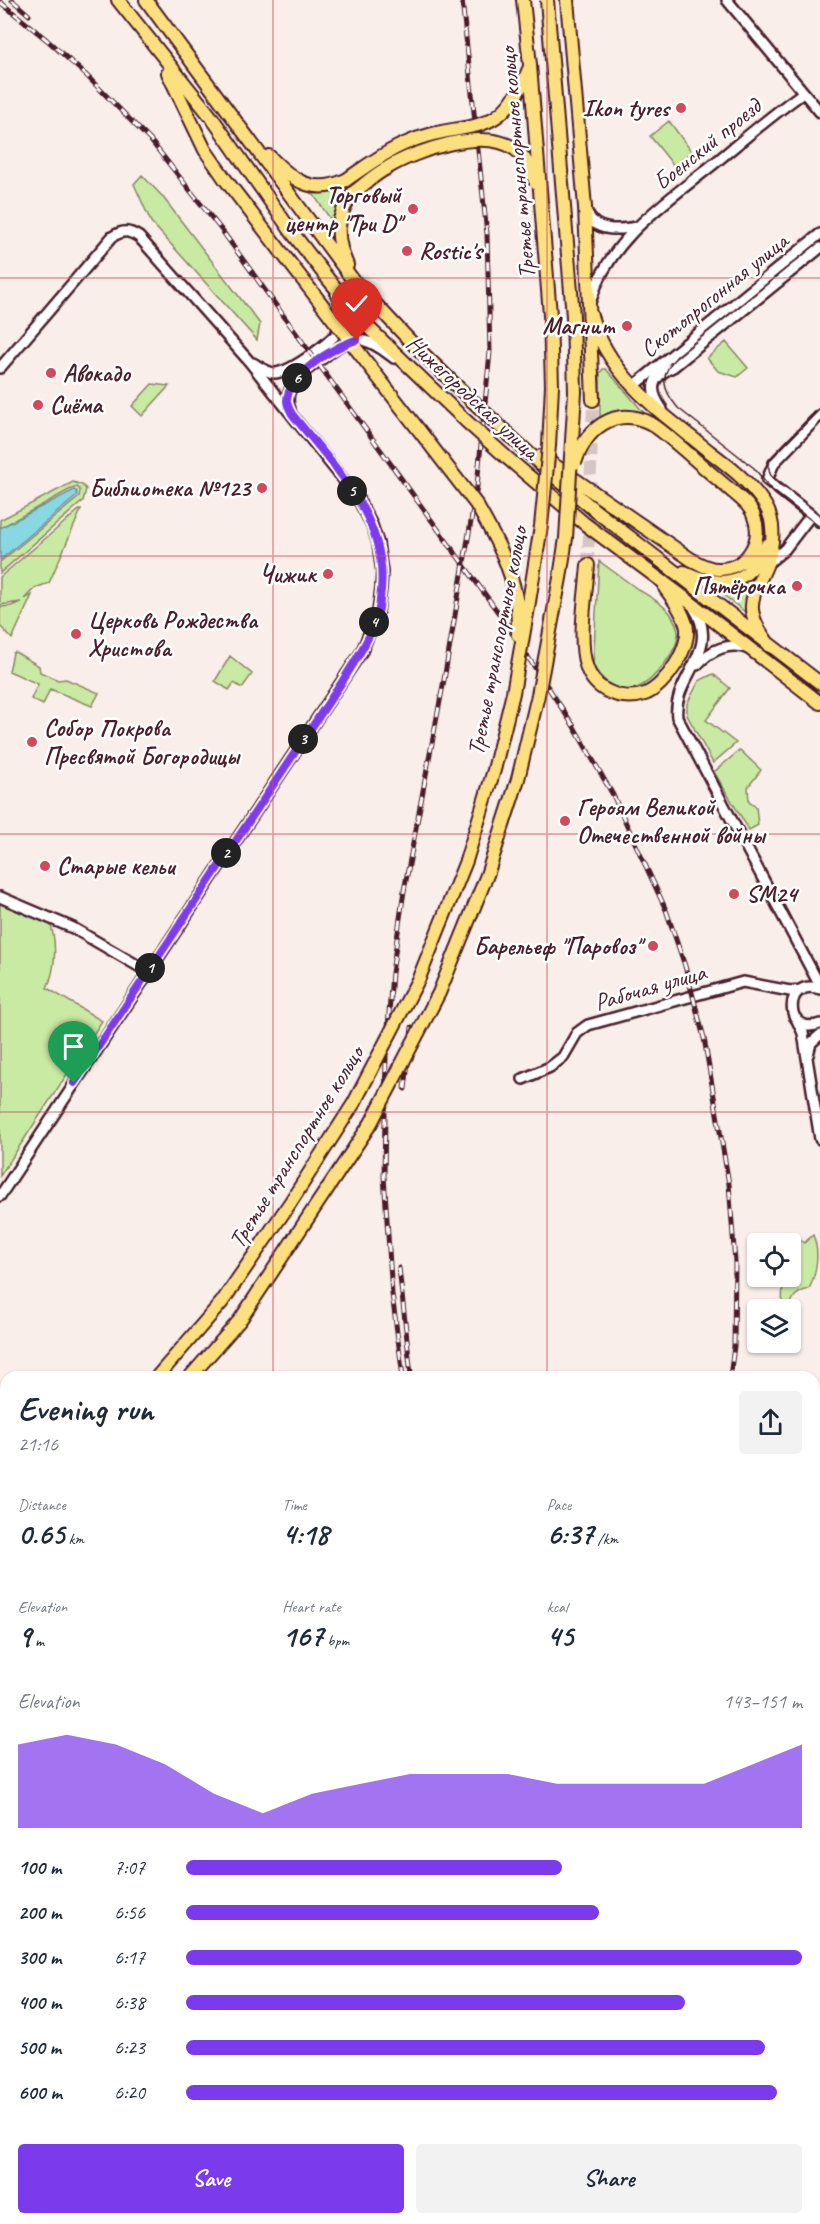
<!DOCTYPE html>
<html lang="en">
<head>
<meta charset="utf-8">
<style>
	body { margin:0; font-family:Caveat,sans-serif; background:#f2f2f3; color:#1f2937; height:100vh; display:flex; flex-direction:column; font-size:22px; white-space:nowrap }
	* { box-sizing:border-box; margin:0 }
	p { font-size:20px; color:#747a83 }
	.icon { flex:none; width:33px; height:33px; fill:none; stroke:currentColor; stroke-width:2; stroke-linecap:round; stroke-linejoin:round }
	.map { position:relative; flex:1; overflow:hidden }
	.details { position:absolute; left:0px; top:1371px; width:820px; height:854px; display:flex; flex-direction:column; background:#fff; border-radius:18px 18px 0 0; box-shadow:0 2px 4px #0004 }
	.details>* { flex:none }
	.controls { position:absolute; left:747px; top:1233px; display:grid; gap:12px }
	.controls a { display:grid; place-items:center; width:54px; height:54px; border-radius:6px; background:#fff; box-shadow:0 2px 4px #0004; font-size:30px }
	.pin { position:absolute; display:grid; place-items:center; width:51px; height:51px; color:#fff; margin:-62px -26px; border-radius:50% 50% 50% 0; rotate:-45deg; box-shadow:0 0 6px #0007 }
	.pin .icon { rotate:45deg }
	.km { position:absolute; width:30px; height:30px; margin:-15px; border-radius:50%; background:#222; color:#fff; font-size:16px; line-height:30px; text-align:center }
	.round { display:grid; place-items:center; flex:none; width:63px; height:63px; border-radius:6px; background:#f2f2f3 }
	.summary { display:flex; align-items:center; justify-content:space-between; height:102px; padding:0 18px }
	h1 { font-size:33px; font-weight:700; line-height:45px }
	.figures { display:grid; grid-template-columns:repeat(3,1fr); gap:9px; height:102px; padding:6px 18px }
	.figures div { display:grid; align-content:center }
	.figures b { font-size:30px; font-weight:700 }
	.figures small { font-size:16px; font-weight:400 }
	.figures p { font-size:16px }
	.chart { height:168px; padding:12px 18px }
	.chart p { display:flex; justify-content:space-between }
	.chart svg { width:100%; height:108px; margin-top:6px; fill:#7c3aed; opacity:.7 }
	.primary-button { display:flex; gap:12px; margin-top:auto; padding:12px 18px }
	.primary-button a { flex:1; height:69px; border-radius:6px; background:#7c3aed; color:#fff; font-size:24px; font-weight:700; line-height:69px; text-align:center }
	.primary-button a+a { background:#f2f2f3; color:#1f2937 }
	ul { padding:0 18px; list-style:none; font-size:20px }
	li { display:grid; grid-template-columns:96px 72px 1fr; align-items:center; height:45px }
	li i { height:15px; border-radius:8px; background:#7c3aed }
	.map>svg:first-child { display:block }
</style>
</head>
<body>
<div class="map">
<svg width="820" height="2224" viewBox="0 0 820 2224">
	<rect width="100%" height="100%" fill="#f9eee9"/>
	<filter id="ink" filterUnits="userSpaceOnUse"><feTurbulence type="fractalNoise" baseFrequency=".0167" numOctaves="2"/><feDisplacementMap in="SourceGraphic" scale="12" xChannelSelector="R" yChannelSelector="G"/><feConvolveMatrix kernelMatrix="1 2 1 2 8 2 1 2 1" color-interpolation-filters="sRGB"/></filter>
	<g filter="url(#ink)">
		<path fill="#c9eaa3" stroke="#8a8467" stroke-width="1.5" d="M669,121L692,152L674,166L650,136Z
			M142,175L162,196L260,324L257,340L151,222L134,184Z
			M348,187C347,194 336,209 333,220H331L313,194L335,192Z
			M726,342L748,368L737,377L718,371L707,358Z
			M603,369H606L645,414L644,420L614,413L600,417V373Z
			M152,384L169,386L142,416L132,406Z
			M73,482L82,485L86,489L83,501L0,573V562L79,497L80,490L77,487L69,490L0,528V520Z
			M79,510H81L49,583L35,588L24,599L32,595L12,639L0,626V607L11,606L21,602L0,605V577Z
			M599,561C611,570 624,579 636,588C648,596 661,602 670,613C674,619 678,627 678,634C678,645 671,655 665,663C642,694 617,703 593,666Z
			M744,584L748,585L747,611L745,612L722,594Z
			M15,652L39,666L40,672L58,680L66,679L99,693L92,706L50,689L43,705L31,699L38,684L9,671L13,653Z
			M230,656L252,674L242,688L234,683L229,690L215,681Z
			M713,674L730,688L706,720L736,743L713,763L687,715V704L699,681Z
			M740,750L761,770L748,787L749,802L756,807L758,825L749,830L714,772Z
			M0,902L50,923C57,942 56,969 47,988L102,1021L0,1176Z
			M813,1235C820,1251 817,1273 809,1289C805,1290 799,1292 795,1296C788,1303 790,1322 794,1331L791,1334L790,1310L782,1309L783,1277L790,1276V1244L784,1243V1239L796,1237L804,1243Z"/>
		<path fill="#88d8e4" stroke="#6f8e9a" stroke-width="1.5" d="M74,490L77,491V496L0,560V528Z"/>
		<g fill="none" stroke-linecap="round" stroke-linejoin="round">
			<path stroke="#d6c5c3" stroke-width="12" stroke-dasharray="12 6" stroke-linecap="butt" d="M588,565L593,400"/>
			<g stroke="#4a1f2b" stroke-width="14">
				<path id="minor" d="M727,0L820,112
					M587,212C594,233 620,230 637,227
					M591,300C610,237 668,201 716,162C745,138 773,114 803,93
					M253,363C260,367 266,372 274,373C291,373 336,339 343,325L342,307L336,294
					M0,368L112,237C123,230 128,230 139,237L248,360L357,497L372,525L378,543L382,572L381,588L378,612L362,651L0,1196
					M634,386L820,234
					M290,409C281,386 306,370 323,358C332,351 343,341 356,340C370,339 383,350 394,358
					M662,409C648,389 651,377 673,367L820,248
					M820,415L774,463L767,480L820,522
					M768,563L785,549L811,515
					M694,608C722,652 672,677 677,717L820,986
					M697,665C710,650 730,641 749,649
					M0,897L73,928L147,971
					M820,989C783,976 783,1037 820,1024
					M796,1018L803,1033L820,1139
					M808,1055L811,1043L820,1035
					M523,1079L550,1067L563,1057L577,1033L588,1025L743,982L790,991L802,990
					M814,1514L820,1473
					M814,1633L820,1637
					M814,1657L820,1653
					M814,1827L820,1858
					M67,2218V2224"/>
			</g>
			<g stroke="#4a1f2b" stroke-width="16">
				<path id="major" d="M118,0L212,118L291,231L328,279L370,329L466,421
					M146,0L353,280L411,342L468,397
					M523,0L530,65
					M567,0L585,207L593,400
					M168,73L205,150L225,179
					M269,156C292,180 313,196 346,180
					M347,265C335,238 335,216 354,192
					M590,313C609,377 660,412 710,452C730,467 751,483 765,505C778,526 772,555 762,575C757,586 751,597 752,610C754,624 762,635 770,646
					M507,433L548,471L597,512L820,683
					M505,456L585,524L682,596L820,703
					M541,456L692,560C700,564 708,569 718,569C745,570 764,542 754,517C751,506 741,499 733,492
					M588,565C586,593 578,639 586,665C589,676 595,684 605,690C618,697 630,699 645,694C665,687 693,645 686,624C682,610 673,599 665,588
					M684,572C723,590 748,585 767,545
					M0,1530L6,1525
					M0,1560L6,1555
					M0,2138L6,2140
					M0,2154L6,2156
					M174,2218L189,2224
					M225,2218L240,2224"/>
			</g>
			<use href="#minor" stroke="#fff" stroke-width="9"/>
			<use href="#major" stroke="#fce080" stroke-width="12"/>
			<path stroke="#4a1f2b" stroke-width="1.5" d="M820,241L677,356C659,375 662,389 678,408L754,468L771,489L820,527
				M783,488C773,479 766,474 770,460L820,409
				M0,2173L6,2175
				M114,2218L129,2224
				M129,2218L145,2224"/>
			<g stroke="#4a1f2b" stroke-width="5">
				<path id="rail" d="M12,0L29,15
					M0,2L47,40L87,76L151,141L223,232L500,615L573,725L613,795L666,910L685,966L704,1038L729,1184L735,1262L734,1346L730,1377
					M405,1089L412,1027
					M399,1268L411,1375
					M403,1377L392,1294L384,1176L386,1055L392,973L404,891L444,680L477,486L490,352L487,234L462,0
					M713,2218L715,2224
					M728,2218L730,2224
					M753,2218L754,2224"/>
			</g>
			<use href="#rail" stroke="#fff" stroke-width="3" stroke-dasharray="9" stroke-linecap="butt"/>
			<g stroke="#4a1f2b" stroke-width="16" stroke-linecap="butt">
				<path id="major-bridge" d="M225,179L476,504C493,534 510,563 516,598C518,610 518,623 518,635
					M346,180C365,167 383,153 404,144C466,116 498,146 529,69
					M354,192C365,184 375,174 387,168C416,150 484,127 515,149C526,157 531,171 536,183
					M468,397L507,433
					M466,421L505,456
					M575,463C585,430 614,405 650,423C662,430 672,440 683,449C700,464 716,478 733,492
					M157,1377L222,1302L290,1203L354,1103L419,978L466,861L494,770L513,693L529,602L541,526L549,446L552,386L550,315L530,65
					M190,1377L240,1320L371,1123L439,993L487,875L518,779L538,695L560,578L566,538L575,392L573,316L547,0"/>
			</g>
			<use href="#major-bridge" stroke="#fce080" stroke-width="12"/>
		</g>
	</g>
	<g fill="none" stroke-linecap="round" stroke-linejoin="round" filter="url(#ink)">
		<g stroke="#fff" stroke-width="12">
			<path id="route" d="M74,1083L342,682C355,661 371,638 378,613C380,606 380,598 381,590C388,518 334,467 292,414C290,410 287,405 287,401C287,376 335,345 357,340"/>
		</g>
		<use href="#route" stroke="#7c3aed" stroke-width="8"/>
	</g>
	<path fill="none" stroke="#d1495b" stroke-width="1.5" stroke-opacity="0.55" d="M273,0V1377M547,0V1377M0,278H820M0,556H820M0,834H820M0,1112H820M0,1390H6M814,1390H820M0,1668H6M814,1668H820M0,1946H6M814,1946H820M273,2218V2224M547,2218V2224"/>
	<g fill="#d1495b" stroke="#fff" stroke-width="2">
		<circle cx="681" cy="108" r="6"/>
		<circle cx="413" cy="209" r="6"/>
		<circle cx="407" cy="251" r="6"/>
		<circle cx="627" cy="326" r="6"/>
		<circle cx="51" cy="373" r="6"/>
		<circle cx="38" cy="405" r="6"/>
		<circle cx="262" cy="488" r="6"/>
		<circle cx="328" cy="574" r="6"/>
		<circle cx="797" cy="586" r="6"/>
		<circle cx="76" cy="634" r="6"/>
		<circle cx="32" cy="742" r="6"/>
		<circle cx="565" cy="821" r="6"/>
		<circle cx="45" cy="866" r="6"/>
		<circle cx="734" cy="894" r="6"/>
		<circle cx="653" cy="946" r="6"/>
	</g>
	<g text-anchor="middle" stroke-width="5" stroke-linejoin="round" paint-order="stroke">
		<g font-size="24" font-weight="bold" fill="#4a1f2b" stroke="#fff" text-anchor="start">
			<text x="669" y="116" text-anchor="end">Ikon tyres</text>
			<text x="401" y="203" text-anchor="end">Торговый<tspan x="401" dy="28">центр "Три D"</tspan></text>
			<text x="419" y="259">Rostic's</text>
			<text x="615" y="334" text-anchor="end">Магнит</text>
			<text x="63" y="381">Авокадо</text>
			<text x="50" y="413">Сиёма</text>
			<text x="250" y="496" text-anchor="end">Библиотека №123</text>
			<text x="316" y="582" text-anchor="end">Чижик</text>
			<text x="785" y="594" text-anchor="end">Пятёрочка</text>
			<text x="88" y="628">Церковь Рождества<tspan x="88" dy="28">Христова</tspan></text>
			<text x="44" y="736">Собор Покрова<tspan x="44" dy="28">Пресвятой Богородицы</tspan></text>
			<text x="577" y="815">Героям Великой<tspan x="577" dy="28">Отечественной войны</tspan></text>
			<text x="57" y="874">Старые кельи</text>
			<text x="746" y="902">SM24</text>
			<text x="641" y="954" text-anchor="end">Барельеф "Паровоз"</text>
		</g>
		<g font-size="24" fill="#4a1f2b" stroke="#fff">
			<text transform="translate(707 144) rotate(-39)" y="8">Боенский проезд</text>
			<text transform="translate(517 163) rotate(-95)" y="8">Третье транспортное кольцо</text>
			<text transform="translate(714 295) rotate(-39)" y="8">Скотопрогонная улица</text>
			<text transform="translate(473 397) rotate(43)" y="8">Нижегородская улица</text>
			<text transform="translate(497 641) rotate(-79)" y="8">Третье транспортное кольцо</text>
			<text transform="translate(650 987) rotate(-16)" y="8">Рабочая улица</text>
			<text transform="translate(296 1147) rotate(-58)" y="8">Третье транспортное кольцо</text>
		</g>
	</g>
</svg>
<div class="controls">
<a><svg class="icon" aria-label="locate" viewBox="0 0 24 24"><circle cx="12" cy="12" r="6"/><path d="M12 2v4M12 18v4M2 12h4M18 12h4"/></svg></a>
<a><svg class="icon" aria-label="layers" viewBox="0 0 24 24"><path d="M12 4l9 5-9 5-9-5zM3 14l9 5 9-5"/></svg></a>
</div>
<div class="pin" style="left:74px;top:1083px;background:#1e9e55"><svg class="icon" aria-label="arrive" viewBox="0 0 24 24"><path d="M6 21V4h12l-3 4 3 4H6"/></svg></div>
<div class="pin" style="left:357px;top:340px;background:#d93025"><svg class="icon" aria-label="check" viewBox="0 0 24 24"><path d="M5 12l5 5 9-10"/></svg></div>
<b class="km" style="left:150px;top:968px">1</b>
<b class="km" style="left:226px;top:853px">2</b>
<b class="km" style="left:303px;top:739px">3</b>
<b class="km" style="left:374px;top:622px">4</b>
<b class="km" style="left:352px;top:491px">5</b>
<b class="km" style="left:297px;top:378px">6</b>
<section class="details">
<div class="summary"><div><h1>Evening run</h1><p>21:16</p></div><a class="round"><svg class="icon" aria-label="share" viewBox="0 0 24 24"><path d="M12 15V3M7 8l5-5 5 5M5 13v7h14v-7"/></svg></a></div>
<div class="figures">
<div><p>Distance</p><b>0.65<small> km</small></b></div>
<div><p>Time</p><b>4:18</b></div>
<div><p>Pace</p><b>6:37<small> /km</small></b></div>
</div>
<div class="figures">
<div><p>Elevation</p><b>9<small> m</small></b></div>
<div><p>Heart rate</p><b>167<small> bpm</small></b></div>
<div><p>kcal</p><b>45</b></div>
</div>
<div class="chart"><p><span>Elevation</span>143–151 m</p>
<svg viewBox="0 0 160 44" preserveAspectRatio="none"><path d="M0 44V10L10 6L20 10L30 18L40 30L50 38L60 30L70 26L80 22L90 22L100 22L110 26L120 26L130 26L140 26L150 18L160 10V44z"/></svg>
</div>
<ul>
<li><b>100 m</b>7:07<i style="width:61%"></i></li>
<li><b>200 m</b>6:56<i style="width:67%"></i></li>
<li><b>300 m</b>6:17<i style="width:100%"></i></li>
<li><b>400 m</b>6:38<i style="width:81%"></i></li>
<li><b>500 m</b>6:23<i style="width:94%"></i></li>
<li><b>600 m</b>6:20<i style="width:96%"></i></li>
</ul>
<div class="primary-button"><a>Save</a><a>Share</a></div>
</section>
</div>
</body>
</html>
